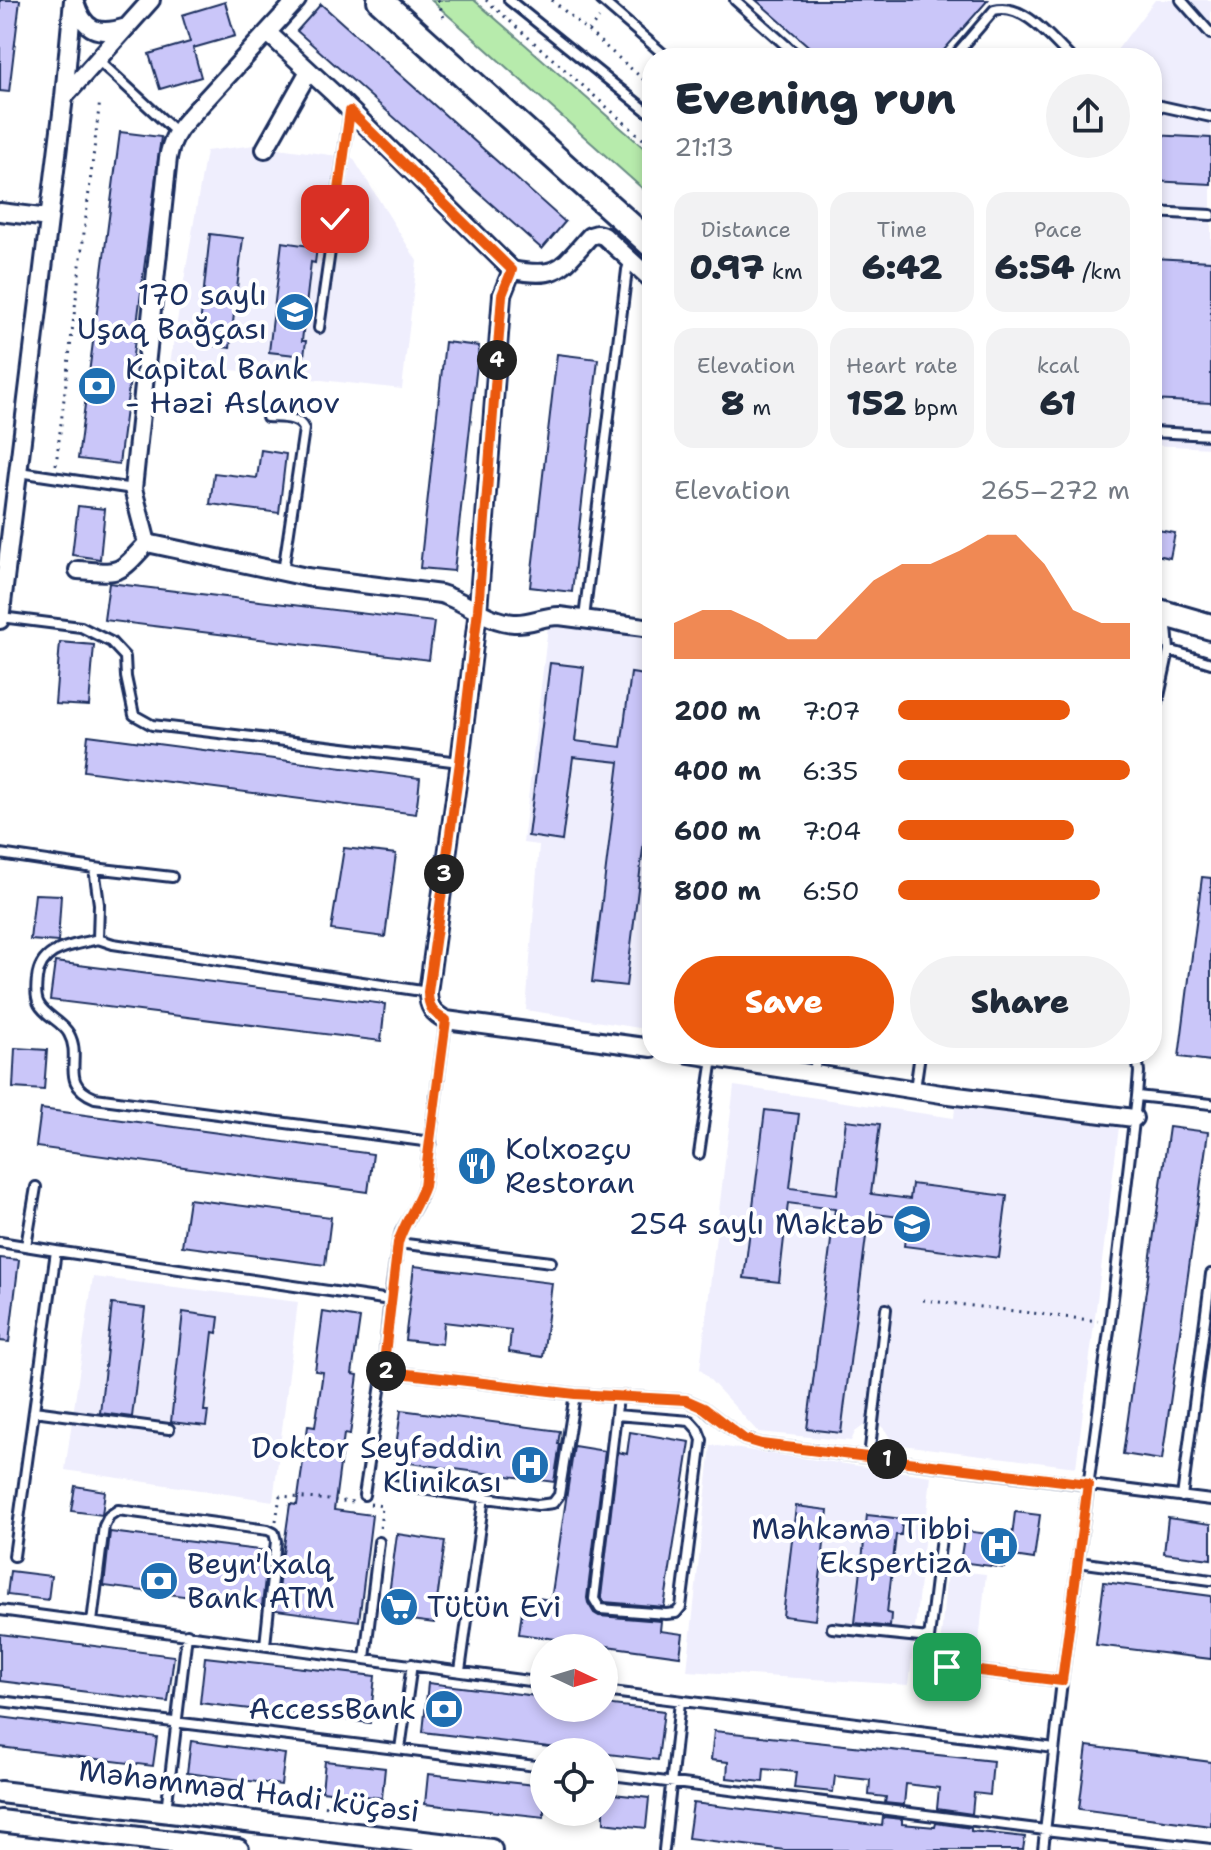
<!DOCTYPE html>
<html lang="en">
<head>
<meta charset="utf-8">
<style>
	body { margin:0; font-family:"Shantell Sans",sans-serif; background:#f2f2f3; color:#1f2937; height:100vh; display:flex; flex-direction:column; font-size:30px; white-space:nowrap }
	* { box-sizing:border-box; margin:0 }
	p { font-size:26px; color:#747a83 }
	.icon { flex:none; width:44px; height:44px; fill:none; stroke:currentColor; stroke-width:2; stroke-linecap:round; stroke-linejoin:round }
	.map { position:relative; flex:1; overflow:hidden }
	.drawer { position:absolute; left:642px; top:48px; width:520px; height:1016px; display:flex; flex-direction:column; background:#fff; border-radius:32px; box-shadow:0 4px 12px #0003 }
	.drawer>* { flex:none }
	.needle { width:52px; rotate:94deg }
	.fabs { position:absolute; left:530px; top:1634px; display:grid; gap:16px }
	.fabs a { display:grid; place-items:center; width:88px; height:88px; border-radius:50%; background:#fff; box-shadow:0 4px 12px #0003; font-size:40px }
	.pin { position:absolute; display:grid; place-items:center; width:68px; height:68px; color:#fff; margin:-34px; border-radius:16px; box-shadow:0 4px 12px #0006 }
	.km { position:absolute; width:40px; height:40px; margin:-20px; border-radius:50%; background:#222; color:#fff; font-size:22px; line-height:40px; text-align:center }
	.round { display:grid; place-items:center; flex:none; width:84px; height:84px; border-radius:42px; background:#f2f2f3 }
	.overview { display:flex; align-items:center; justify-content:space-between; height:136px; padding:0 32px }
	h1 { font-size:44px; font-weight:800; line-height:60px }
	.figures { display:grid; grid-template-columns:repeat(3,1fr); gap:12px; height:136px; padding:8px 32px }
	.figures div { display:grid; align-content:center; border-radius:20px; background:#f2f2f3; text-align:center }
	.figures b { font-size:34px; font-weight:800 }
	.figures small { font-size:22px; font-weight:400 }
	.figures p { font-size:22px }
	.chart { height:224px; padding:16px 32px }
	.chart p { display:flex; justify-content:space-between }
	.chart svg { width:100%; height:144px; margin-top:8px; fill:#ea580c; opacity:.7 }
	.button { display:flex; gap:16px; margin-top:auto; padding:16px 32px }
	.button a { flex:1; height:92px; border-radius:48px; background:#ea580c; color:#fff; font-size:32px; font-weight:800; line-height:92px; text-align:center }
	.button a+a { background:#f2f2f3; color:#1f2937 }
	ul { padding:0 32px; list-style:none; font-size:26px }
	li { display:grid; grid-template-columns:128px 96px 1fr; align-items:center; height:60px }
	li i { height:20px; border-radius:10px; background:#ea580c }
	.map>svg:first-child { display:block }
</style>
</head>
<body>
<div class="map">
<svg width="1211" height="1850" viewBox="0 0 1211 1850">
	<rect width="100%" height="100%" fill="#fff"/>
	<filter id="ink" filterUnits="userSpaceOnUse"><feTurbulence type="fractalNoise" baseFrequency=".0125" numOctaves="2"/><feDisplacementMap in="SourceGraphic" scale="16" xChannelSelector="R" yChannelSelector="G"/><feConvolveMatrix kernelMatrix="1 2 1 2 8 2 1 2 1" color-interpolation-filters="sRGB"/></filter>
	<g filter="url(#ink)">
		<path fill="#efeefd" d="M1155,0H1211V448L1152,445V58H1111Z
			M255,145L353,158L417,261L402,389L170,363L206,151Z
			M548,626L652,636V1030L526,1010L539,845L523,843Z
			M734,1086L954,1118L955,1107L1119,1127L1076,1467L894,1444L885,1430L881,1426L873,1425L863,1426L855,1432L851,1441L758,1432L700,1369Z
			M93,1277L298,1302L273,1501L65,1470Z
			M711,1445L931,1476L909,1685L687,1671Z
			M947,1570L986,1574L978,1652L940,1648Z"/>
		<path fill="#b7ebac" stroke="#698d85" stroke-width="2" d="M431,0H474L652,155V197Z"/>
		<path fill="#cac6f9" stroke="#1b2f5e" stroke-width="2" d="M0,0H20L9,92L0,91Z
			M756,0H988L937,58H822Z
			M225,2L235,36L193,48L201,77L160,89L149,54L190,42L182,15Z
			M321,4L565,222L542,249L297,31Z
			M120,132L161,137L119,464L78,459Z
			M1152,135L1211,138V184L1152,181Z
			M210,234L243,238L230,348L198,344Z
			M282,242L317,247L315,263L311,262L302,341H306L304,356L269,352Z
			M1152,258L1211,261V403L1152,400Z
			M445,342L479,346L454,571L420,568Z
			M557,354L598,359L572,592L530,587Z
			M261,450L286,454L279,513L210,504L214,473L257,478Z
			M78,506L105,509L100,559L72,555Z
			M1152,529L1175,533L1170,558L1152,554Z
			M109,583L434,622L429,660L104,620Z
			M60,642L94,645L89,706L55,704Z
			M550,663L584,667L575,741L621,747L631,673L652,676V776L626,986L592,982L619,762L573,757L562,841L528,836Z
			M88,735L420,778L416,814L84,771Z
			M344,848L396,854L385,937L331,930Z
			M1202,877L1211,878V1061L1179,1057Z
			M35,894L61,895L58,942L30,940Z
			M55,962L385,1004L381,1041L50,1000Z
			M15,1048L47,1050L44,1090L13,1088Z
			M41,1109L373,1154L368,1192L36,1147Z
			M765,1110L799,1114L790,1188L837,1194L846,1120L880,1124L871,1194L910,1199L912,1184L1007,1196L999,1258L904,1246L908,1218L869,1213L841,1433L807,1429L835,1209L788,1203L779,1282L744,1278Z
			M1169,1127L1208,1132L1162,1460L1123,1454Z
			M189,1199L331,1217L325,1265L182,1246Z
			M0,1258L19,1260L9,1342L0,1341Z
			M414,1266L552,1283L543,1357L509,1352L511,1330L444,1322L442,1344L405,1340Z
			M112,1304L145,1308L132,1417L100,1413Z
			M183,1312L219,1317L217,1333L213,1332L204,1411H208L206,1426L171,1422Z
			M323,1312L360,1318L352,1374L358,1375L350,1435L344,1434L334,1510L372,1515L359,1621L276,1610L282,1553H283L290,1504L297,1505L308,1426L315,1427L323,1372L315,1371Z
			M401,1410L560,1431L558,1444H560L554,1482L394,1461Z
			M630,1432L690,1442L664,1607L604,1602L601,1597L618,1452L627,1454Z
			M574,1446L605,1451L587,1598L588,1603L594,1613L599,1616L661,1621L660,1631L683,1634L680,1656L519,1634L524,1596L551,1600Z
			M75,1486L105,1491L102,1515L71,1511Z
			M796,1506L828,1510L815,1620L783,1616Z
			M1015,1512L1040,1515L1034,1559L1007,1555L1005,1568L960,1562L965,1531L1012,1537Z
			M867,1515L903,1519L901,1535H896L887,1613L891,1614L890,1627L855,1623Z
			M1168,1518L1211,1524V1559L1164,1553Z
			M110,1532L268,1551L262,1606L104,1586Z
			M397,1534L445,1541L434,1623L386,1617Z
			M10,1571L51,1576L48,1600L7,1595Z
			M1104,1582L1211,1596V1659L1096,1645Z
			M0,1634L174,1656L168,1702L0,1681Z
			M205,1657L375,1676L370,1723L200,1703Z
			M428,1683L544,1697V1708H604V1704L664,1711L658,1760L423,1732Z
			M0,1717L157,1737L153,1766L0,1747Z
			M714,1731L993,1761L990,1795L974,1793L972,1814L937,1809L939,1788L906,1784L904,1805L885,1803L886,1797L869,1795L870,1780L835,1776L833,1792L794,1788L796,1772L764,1769L763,1782L727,1778L728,1762L711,1760Z
			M191,1741L285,1754L281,1785L187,1773Z
			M1087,1746L1211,1762V1826L1079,1809Z
			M325,1761L385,1768L382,1798L322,1791Z
			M428,1774L544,1786V1817L425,1804Z
			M604,1793L649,1798L646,1828L604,1823Z
			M693,1803L882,1826L883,1817L902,1819V1824L935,1827L936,1823L971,1828V1831L1025,1837L1023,1850H785L688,1838Z"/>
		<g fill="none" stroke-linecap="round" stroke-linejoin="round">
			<g stroke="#1b2f5e" stroke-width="14">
				<path id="service" d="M509,0L652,115
					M601,0L668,58
					M735,0L800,58
					M1181,0L1211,34
					M953,58L994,10C1024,2 1051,39 1071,58
					M98,60L176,132
					M1152,104L1211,117
					M1152,212L1211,215
					M319,328L350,111
					M267,417C280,418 299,416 304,429L283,572
					M1152,432L1211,435
					M19,472L133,489
					M1,617L81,627L111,642L125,657L126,677L134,715L152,725L460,762
					M584,618L627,270L630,260
					M1169,650L1211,663
					M1152,729L1169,650L1167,627
					M0,854L94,868L99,904L98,939L113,944L428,992
					M94,868L172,877
					M98,939C72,946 40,947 37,979C36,987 35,997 39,1004C45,1016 63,1022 69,1034C83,1059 58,1083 95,1098L431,1142
					M647,1047L652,1014
					M813,1074L817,1057
					M915,1089L920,1054
					M1137,1096L1211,1104
					M699,1154L713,1058
					M0,1242L56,1251
					M398,1243L551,1262
					M26,1246L36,1187
					M383,1371L575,1394L686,1400L704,1408L744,1439L761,1444L1211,1500
					M34,1411L169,1429
					M616,1415L690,1421L698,1430L702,1440L681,1607L676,1613L666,1614L600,1609L594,1599L618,1397
					M869,1457L886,1309
					M393,1485L538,1505L553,1503L559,1495L575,1394
					M364,1495L383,1371L390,1300L398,1243L401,1232L417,1204L424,1186L446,1020
					M1182,1497L1211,1274
					M941,1538L929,1638C930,1655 930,1660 947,1667L1062,1681
					M14,1556L56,1251L390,1300
					M1078,1562L1211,1580
					M0,1610L544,1683
					M92,1622L104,1526L109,1516L118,1510L268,1530L274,1533L276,1541L265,1645
					M832,1628L929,1638
					M365,1658L379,1542
					M460,1671L484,1497
					M604,1691L1054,1748
					M0,1701L544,1767
					M400,1749L412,1664
					M604,1774L1045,1830L1211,1849
					M166,1811L187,1634
					M664,1850L680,1702
					M1043,1850L1062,1681L1110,1323L1137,1096L1139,1072L1137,1054"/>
			</g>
			<g stroke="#1b2f5e" stroke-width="22">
				<path id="minor" d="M297,0L186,121C176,132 171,142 168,158L133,489L147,543L307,577L441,594C465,601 488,622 514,623C530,624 543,616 559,616L652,628
					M75,2C84,31 98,36 127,27
					M268,33L332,92L512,270C559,279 561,268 590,236L597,234L604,236L652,280
					M64,97L151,0
					M265,149L309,71
					M0,212L49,218
					M512,270L502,295L478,610L460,762L428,992C428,1007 433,1013 446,1020L652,1048
					M78,570C121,573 117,576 147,543
					M0,620L64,97L73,0
					M689,1054L941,1094L1134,1118"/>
			</g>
			<g stroke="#1b2f5e" stroke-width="26">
				<path id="tertiary" d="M0,1792L491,1850
					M0,1821L238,1850"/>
			</g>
			<g stroke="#1b2f5e" stroke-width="30">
				<path id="secondary" d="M380,0L652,245
					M1152,610L1211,627"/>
			</g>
			<path stroke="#1b2f5e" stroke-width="3" stroke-dasharray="2 6" stroke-linecap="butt" d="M438,0L445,21
				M486,0L652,147
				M552,0L588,31L599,18
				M588,31L652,87
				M56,465L100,100
				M923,1300L1098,1321
				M370,1504L382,1506L380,1530
				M276,1521L280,1496L355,1502
				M301,1803L329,1806"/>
			<use href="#service" stroke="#fff" stroke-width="8"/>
			<use href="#minor" stroke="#fff" stroke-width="16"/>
			<use href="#tertiary" stroke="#fff" stroke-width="20"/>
			<use href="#secondary" stroke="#fff" stroke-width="24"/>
		</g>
	</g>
	<g fill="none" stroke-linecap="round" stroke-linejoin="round" filter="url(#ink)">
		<g stroke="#fff" stroke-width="16">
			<path id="route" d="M335,219L350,111L512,270L502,295L478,610L460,762L428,992C428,1007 433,1014 446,1020L424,1186C417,1206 404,1223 398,1243L383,1371L575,1394L686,1400L704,1408L744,1439L761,1444L1088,1484L1062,1681L947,1667"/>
		</g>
		<use href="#route" stroke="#ea580c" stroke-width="10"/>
	</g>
	<defs>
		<g id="school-disc" transform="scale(2)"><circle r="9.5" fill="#1f6fb2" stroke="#fff"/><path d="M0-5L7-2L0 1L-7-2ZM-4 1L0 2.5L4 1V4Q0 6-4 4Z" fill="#fff"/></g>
		<g id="bank-disc" transform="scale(2)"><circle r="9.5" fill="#1f6fb2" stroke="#fff"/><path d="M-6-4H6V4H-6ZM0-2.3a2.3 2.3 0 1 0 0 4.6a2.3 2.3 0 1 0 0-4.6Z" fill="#fff"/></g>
		<g id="restaurant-disc" transform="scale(2)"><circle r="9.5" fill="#1f6fb2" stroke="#fff"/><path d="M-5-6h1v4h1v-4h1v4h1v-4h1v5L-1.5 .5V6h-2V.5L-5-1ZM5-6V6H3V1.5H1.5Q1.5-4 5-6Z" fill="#fff"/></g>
		<g id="hospital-disc" transform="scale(2)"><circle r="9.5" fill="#1f6fb2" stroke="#fff"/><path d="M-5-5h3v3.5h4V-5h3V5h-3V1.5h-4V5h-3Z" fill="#fff"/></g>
		<g id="supermarket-disc" transform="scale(2)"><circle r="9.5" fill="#1f6fb2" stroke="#fff"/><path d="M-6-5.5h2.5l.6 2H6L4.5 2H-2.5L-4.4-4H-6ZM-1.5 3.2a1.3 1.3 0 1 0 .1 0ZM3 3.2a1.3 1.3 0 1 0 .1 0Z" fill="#fff"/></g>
	</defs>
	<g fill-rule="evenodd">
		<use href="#school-disc" x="295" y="312"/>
		<use href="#bank-disc" x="97" y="386"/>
		<use href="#restaurant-disc" x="477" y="1166"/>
		<use href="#school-disc" x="912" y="1224"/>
		<use href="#hospital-disc" x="530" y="1465"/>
		<use href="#hospital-disc" x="999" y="1546"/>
		<use href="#bank-disc" x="159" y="1581"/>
		<use href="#supermarket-disc" x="399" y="1607"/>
		<use href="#bank-disc" x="444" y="1709"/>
	</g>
	<g text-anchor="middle" stroke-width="8" stroke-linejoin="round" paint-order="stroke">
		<g font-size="30" fill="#1b2f5e" stroke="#fff" text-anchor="end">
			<text x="267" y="305">170 saylı<tspan x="267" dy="34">Uşaq Bağçası</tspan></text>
			<text x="125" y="379" text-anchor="start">Kapital Bank<tspan x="125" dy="34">- Həzi Aslanov</tspan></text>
			<text x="505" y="1159" text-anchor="start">Kolxozçu<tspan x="505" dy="34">Restoran</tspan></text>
			<text x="884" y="1234">254 saylı Məktəb</text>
			<text x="502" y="1458">Doktor Seyfәddin<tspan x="502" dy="34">Klinikası</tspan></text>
			<text x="971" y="1539">Məhkəmə Tibbi<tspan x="971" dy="34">Ekspertiza</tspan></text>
			<text x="187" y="1574" text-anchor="start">Beyn'lxalq<tspan x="187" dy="34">Bank ATM</tspan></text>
			<text x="427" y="1617" text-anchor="start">Tütün Evi</text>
			<text x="416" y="1719">AccessBank</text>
		</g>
		<g font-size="30" fill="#1b2f5e" stroke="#fff">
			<text transform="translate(249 1791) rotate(7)" y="10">Məhəmməd Hadi küçəsi</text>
		</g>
	</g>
</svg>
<div class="fabs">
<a><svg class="needle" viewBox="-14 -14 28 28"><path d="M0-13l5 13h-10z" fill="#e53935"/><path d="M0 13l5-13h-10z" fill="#747a83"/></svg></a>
<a><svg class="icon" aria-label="locate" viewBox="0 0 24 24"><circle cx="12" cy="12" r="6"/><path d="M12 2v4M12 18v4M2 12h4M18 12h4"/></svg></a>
</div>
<div class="pin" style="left:947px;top:1667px;background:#1e9e55"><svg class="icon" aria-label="arrive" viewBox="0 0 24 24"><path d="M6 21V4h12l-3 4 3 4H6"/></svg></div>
<div class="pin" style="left:335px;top:219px;background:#d93025"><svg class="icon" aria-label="check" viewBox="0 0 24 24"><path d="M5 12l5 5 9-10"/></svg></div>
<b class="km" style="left:887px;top:1459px">1</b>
<b class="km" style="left:386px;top:1371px">2</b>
<b class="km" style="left:444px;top:874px">3</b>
<b class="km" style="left:497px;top:360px">4</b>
<section class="drawer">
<div class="overview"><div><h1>Evening run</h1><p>21:13</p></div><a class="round"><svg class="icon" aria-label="share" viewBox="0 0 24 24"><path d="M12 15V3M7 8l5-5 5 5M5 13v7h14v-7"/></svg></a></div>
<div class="figures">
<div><p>Distance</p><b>0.97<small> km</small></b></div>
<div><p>Time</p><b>6:42</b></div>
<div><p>Pace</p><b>6:54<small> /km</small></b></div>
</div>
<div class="figures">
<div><p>Elevation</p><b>8<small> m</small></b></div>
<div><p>Heart rate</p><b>152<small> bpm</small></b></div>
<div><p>kcal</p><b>61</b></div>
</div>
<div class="chart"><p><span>Elevation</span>265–272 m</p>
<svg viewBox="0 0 160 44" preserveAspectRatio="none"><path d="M0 44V33L10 29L20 29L30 33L40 38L50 38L60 29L70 20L80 15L90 15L100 11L110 6L120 6L130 15L140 29L150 33L160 33V44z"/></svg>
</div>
<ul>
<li><b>200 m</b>7:07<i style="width:74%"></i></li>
<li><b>400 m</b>6:35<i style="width:100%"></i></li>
<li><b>600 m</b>7:04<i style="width:76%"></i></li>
<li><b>800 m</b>6:50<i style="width:87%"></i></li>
</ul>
<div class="button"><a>Save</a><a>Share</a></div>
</section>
</div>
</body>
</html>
